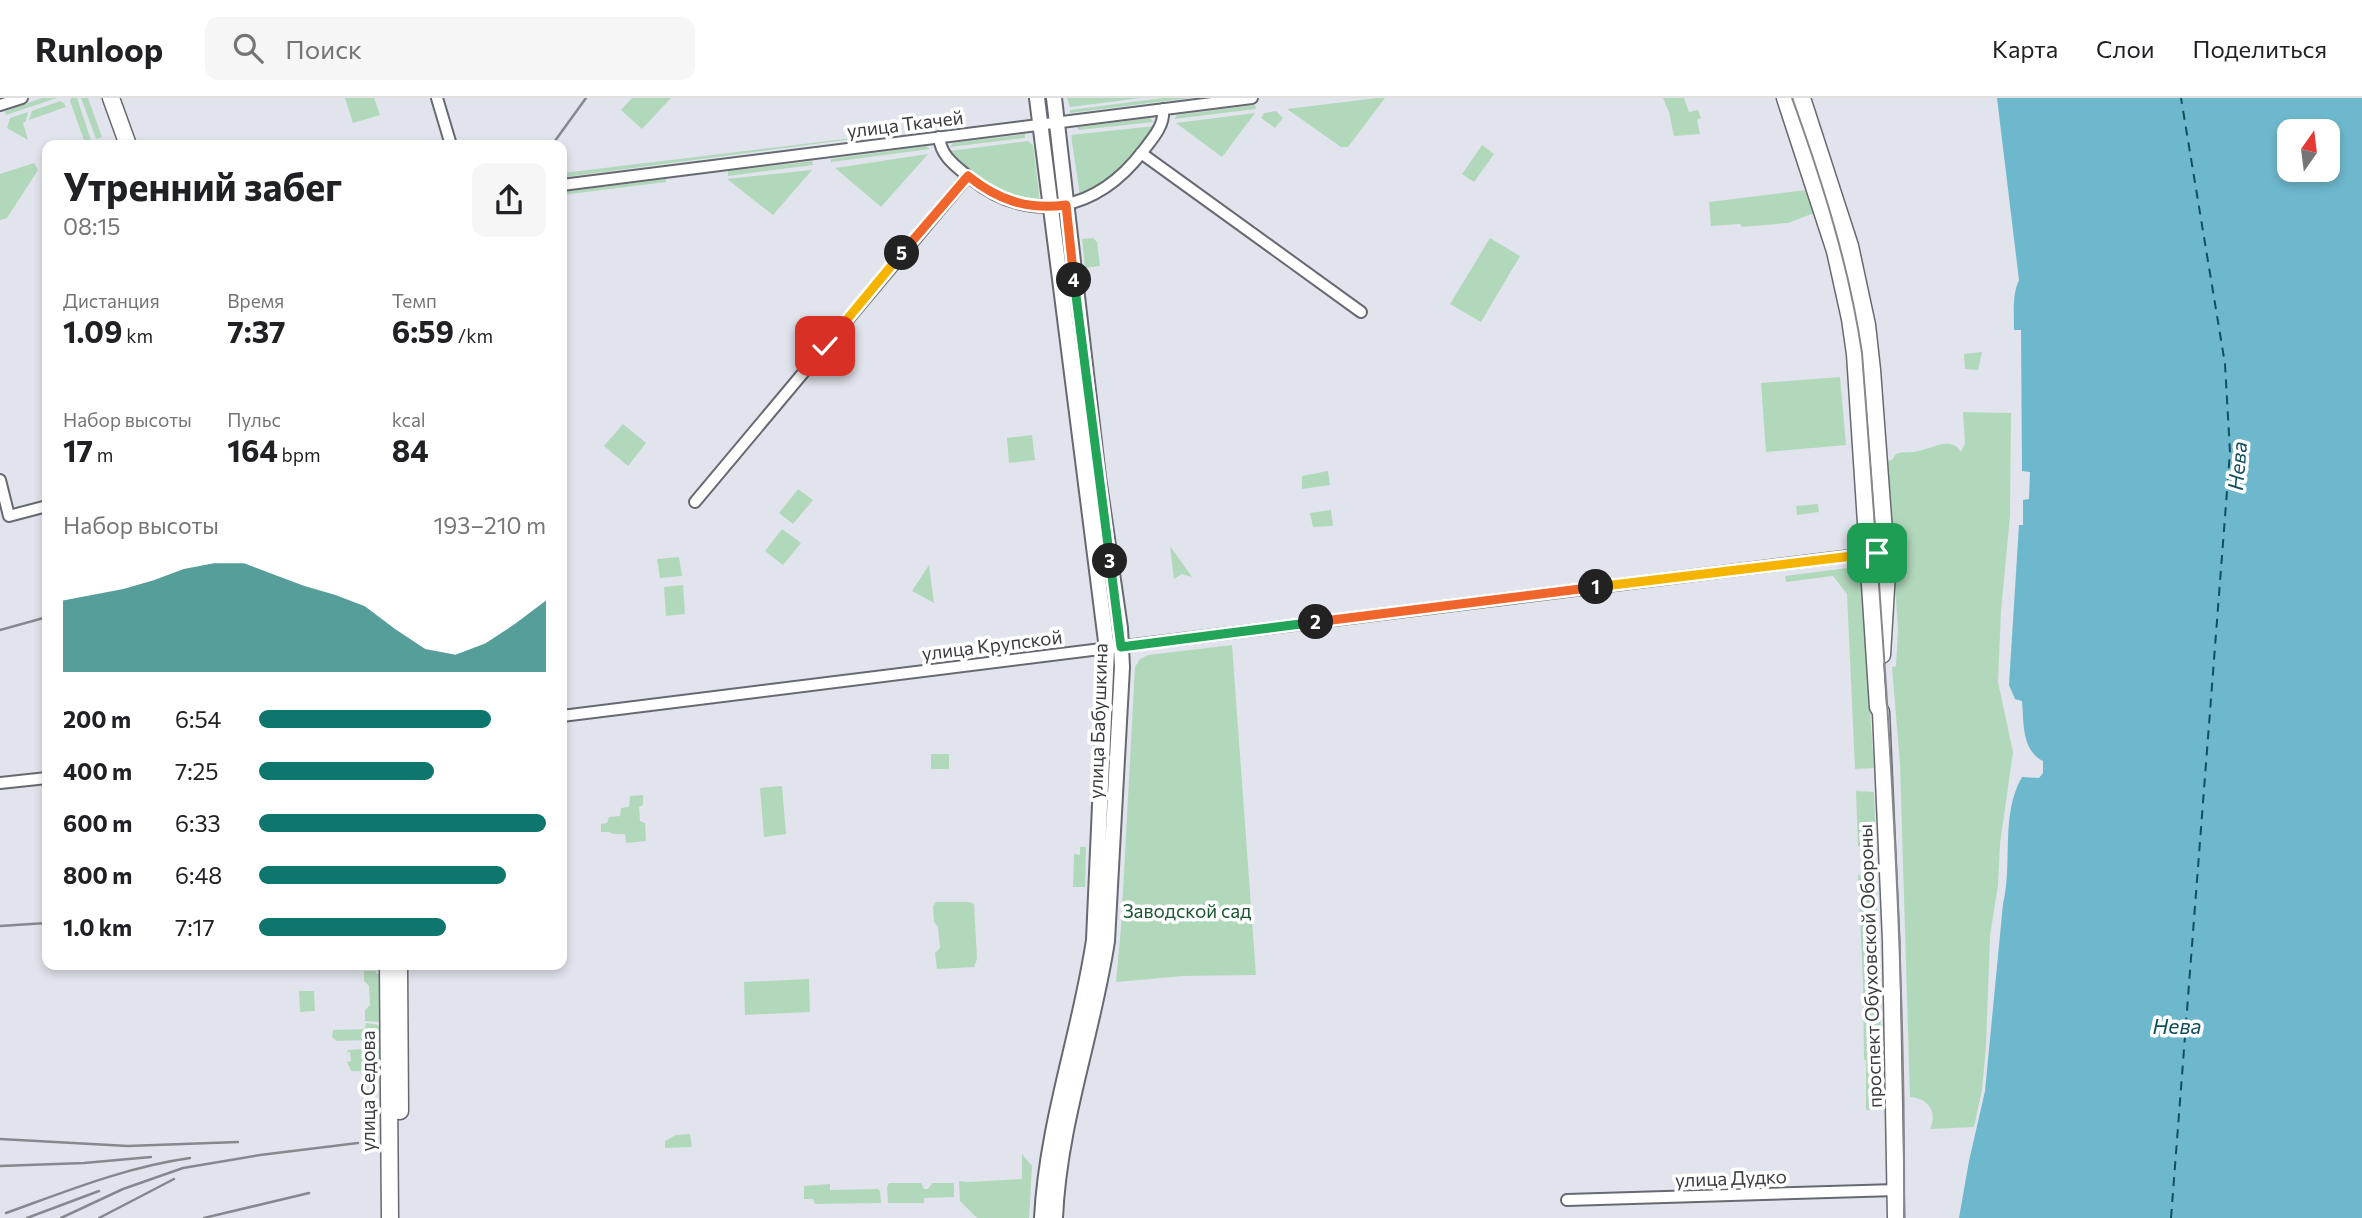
<!DOCTYPE html>
<html lang="ru">
<head>
<meta charset="utf-8">
<style>
	body { margin:0; font-family:Commissioner,sans-serif; background:#f6f6f6; color:#202124; height:100vh; display:flex; flex-direction:column; font-size:26px; white-space:nowrap }
	* { box-sizing:border-box; margin:0 }
	p { font-size:23px; color:#757577 }
	.icon { flex:none; width:38px; height:38px; fill:none; stroke:currentColor; stroke-width:2; stroke-linecap:round; stroke-linejoin:round }
	.map { position:relative; flex:1; overflow:hidden }
	.sheet { position:absolute; left:42px; top:42px; width:525px; height:830px; display:flex; flex-direction:column; background:#fff; border-radius:14px; box-shadow:0 4px 10px #0003 }
	.sheet>* { flex:none }
	.needle { width:46px; rotate:14deg }
	.tools { position:absolute; left:2277px; top:21px; display:grid; gap:14px }
	.tools a { display:grid; place-items:center; width:63px; height:63px; border-radius:14px; background:#fff; box-shadow:0 4px 10px #0003; font-size:35px }
	.pin { position:absolute; display:grid; place-items:center; width:60px; height:60px; color:#fff; margin:-30px; border-radius:14px; box-shadow:0 4px 10px #0006 }
	.km { position:absolute; width:35px; height:35px; margin:-18px; border-radius:50%; background:#222; color:#fff; font-size:19px; line-height:35px; text-align:center }
	.round { display:grid; place-items:center; flex:none; width:74px; height:74px; border-radius:14px; background:#f6f6f6 }
	.summary { display:flex; align-items:center; justify-content:space-between; height:119px; padding:0 21px }
	h1 { font-size:38px; font-weight:700; line-height:52px }
	.stats { display:grid; grid-template-columns:repeat(3,1fr); gap:10px; height:119px; padding:7px 21px }
	.stats div { display:grid; align-content:center }
	.stats b { font-size:30px; font-weight:700 }
	.stats small { font-size:19px; font-weight:400 }
	.stats p { font-size:19px }
	.chart { height:196px; padding:14px 21px }
	.chart p { display:flex; justify-content:space-between }
	.chart svg { width:100%; height:126px; margin-top:7px; fill:#0f766e; opacity:.7 }
	ul { padding:0 21px; list-style:none; font-size:23px }
	li { display:grid; grid-template-columns:112px 84px 1fr; align-items:center; height:52px }
	li i { height:18px; border-radius:9px; background:#0f766e }
	header { display:flex; align-items:center; gap:42px; box-sizing:border-box; height:98px; padding:0 35px; background:#fff; border-bottom:2px solid #e0e0e0 }
	header strong { font-size:33px }
	nav { display:flex; gap:38px; margin-inline-start:auto; font-size:24px }
	.search { width:490px; height:63px; background:#f6f6f6; display:flex; align-items:center; gap:18px; box-sizing:border-box; padding:0 24px; border-radius:14px; color:#757577; font-size:26px }
	.map>svg:first-child { display:block }
</style>
</head>
<body>
<header>
<strong>Runloop</strong>
<div class="search"><svg class="icon" aria-label="search" viewBox="0 0 24 24"><circle cx="10" cy="10" r="6"/><path d="M15 15l6 6"/></svg>Поиск</div>
<nav><a>Карта</a><a>Слои</a><a>Поделиться</a></nav>
</header>
<div class="map">
<svg width="2362" height="1120" viewBox="0 0 2362 1120">
	<rect width="100%" height="100%" fill="#e1e4ec"/>
	<path fill="#b2d8bc" d="M42,0H57L6,17L5,13Z
		M71,0H77L91,42L85,45L70,3Z
		M81,0H88L102,39L96,41Z
		M345,0H374L380,17L353,25Z
		M632,0H671L642,31L621,12Z
		M1067,0H1141L1070,9Z
		M1163,0H1190L1070,15V12Z
		M1377,0H1385L1348,49H1341L1287,11Z
		M1663,0H1684L1689,14L1698,12L1701,20L1697,22L1700,36L1674,38L1669,14Z
		M60,3L64,5L66,9L29,22L32,13Z
		M1255,7L1256,11L1174,21L1177,17Z
		M1276,13L1283,20L1275,30L1261,20L1264,15Z
		M28,14L26,23L23,25L28,42L7,30L10,20Z
		M1255,15L1222,59L1176,25Z
		M1150,20L1154,24L1079,32L1077,29Z
		M1154,28C1135,63 1115,80 1080,97L1071,37Z
		M944,29L565,79L563,75Z
		M1025,36V40L950,49L953,45Z
		M1028,43L1033,47L1040,104C996,96 984,86 951,58L950,53Z
		M1482,47L1494,56L1474,84L1462,76Z
		M926,48L930,51L831,64V61Z
		M928,56L881,109L835,70Z
		M812,63L813,67L728,78V73Z
		M34,65L38,72L7,120L0,122V76Z
		M812,72L773,117L727,81Z
		M666,81V84L562,97V94Z
		M1806,92L1814,115L1788,125L1742,129L1740,126L1711,128L1709,104Z
		M1093,140L1097,144L1100,168L1085,170L1082,141Z
		M1490,140L1520,158L1481,224L1450,206Z
		M1982,254L1978,272L1965,271L1964,256Z
		M1840,279L1846,347L1766,354L1761,285Z
		M1963,314L2011,315L2010,418L2001,513L1998,584L2013,654L2000,746L1998,787L1990,838L1986,948L1982,992L1974,1029L1930,1031C1938,1014 1928,1000 1910,999L1900,666L1892,569L1896,568L1898,532L1887,363L1892,362L1896,356C1904,353 1912,355 1919,353C1933,350 1952,338 1961,354L1965,345Z
		M623,326L646,345L628,368L604,348Z
		M1032,337L1035,362L1009,365L1007,340Z
		M1328,373L1330,387L1302,391V378Z
		M798,391L813,402L793,426L779,415Z
		M1818,406L1819,414L1797,417L1796,408Z
		M1331,412L1333,428L1313,429L1310,415Z
		M782,431L801,445L783,467L765,453Z
		M1170,448L1192,479L1182,476L1174,481Z
		M679,459L682,478L660,480L657,461Z
		M929,467L934,505L912,493Z
		M1855,469L1860,473L1874,670L1855,671L1847,496L1833,478L1786,484L1785,478Z
		M683,487L685,516L666,518L664,489Z
		M1232,547L1256,877L1183,878L1116,884L1121,830L1135,569L1140,561L1148,557Z
		M931,656H949V671H931Z
		M782,688L786,736L764,739L760,690Z
		M1856,693L1874,694L1876,748H1858Z
		M643,697V707L639,709L640,723L645,725L646,743L626,745L625,736H613L609,734H601V726L607,725L609,719L620,718L621,710L629,709L630,698Z
		M1080,749H1086L1085,789H1073L1074,756L1080,757Z
		M1876,776L1883,1012H1866V962H1864L1863,884L1858,777Z
		M936,804H969L974,806L977,861L974,869L937,871L935,855L940,850L938,829L934,824L933,808Z
		M364,873H375L379,877V924L365,923V912L370,907L369,888L364,883Z
		M809,881L810,914L745,917L744,884Z
		M299,893H314L315,913L300,914Z
		M366,925L379,927V934L367,942L337,943L332,939L333,932L365,931Z
		M379,950V974L351,973L347,964L351,963L350,954H347L348,952Z
		M690,1036L692,1049L665,1050V1043L676,1037Z
		M1022,1056L1032,1068L1029,1120H977L960,1103L959,1083L969,1084L1022,1081Z
		M889,1085H921L924,1091H928L932,1085H954V1099L924,1100V1105H888L887,1089Z
		M830,1086V1092L878,1091L880,1093L881,1105L815,1106L813,1101H804V1088Z"/>
	<path fill="#6eb8cd" fill-rule="evenodd" d="M1997,0H2362V1120H1959L1969,1063L1985,993L2003,806C2013,765 2000,717 2022,679L2039,680L2043,675V663C2021,652 2024,623 2022,603L2015,601L2009,587L2019,427H2023V402L2029,401L2030,374L2022,373L2021,232H2014C2014,215 2012,197 2019,182ZM2289,33H2328V72H2289Z"/>
	<g fill="none" stroke-linecap="round" stroke-linejoin="round">
		<path stroke="#0f4f5e" stroke-width="2" stroke-dasharray="9 7" stroke-linecap="butt" d="M2171,1120L2230,354L2225,266L2181,0"/>
		<g stroke="#666970" stroke-width="14">
			<path id="minor" d="M437,0L451,47
				M0,7L22,0
				M939,39C941,59 956,68 970,80C1031,129 1098,112 1143,53C1153,40 1165,27 1163,11
				M1141,55L1361,214
				M562,87L1252,0
				M0,382L9,418L47,408
				M695,404L968,78
				M562,618L1873,455
				M0,685L47,680
				M1567,1102L1896,1092"/>
		</g>
		<g stroke="#666970" stroke-width="18">
			<path id="tertiary" d="M1037,0L1107,551L1094,842C1080,936 1047,1024 1042,1120
				M1054,0L1098,379L1120,530L1122,569L1107,843C1093,936 1059,1025 1055,1120"/>
		</g>
		<g stroke="#666970" stroke-width="19">
			<path id="secondary" d="M111,0L128,47
				M1785,0L1835,153L1850,221L1855,256L1878,609L1881,614L1891,842L1896,1120
				M1802,0L1850,148L1867,227L1872,272L1887,474L1882,557
				M388,866L390,1120
				M399,866L400,1013"/>
		</g>
		<use href="#minor" stroke="#fff" stroke-width="10"/>
		<use href="#tertiary" stroke="#fff" stroke-width="14"/>
		<use href="#secondary" stroke="#fff" stroke-width="16"/>
		<path stroke="#86888d" stroke-width="2" d="M1792,0C1822,83 1849,167 1862,255C1884,543 1906,831 1904,1120"/>
		<path stroke="#86888d" stroke-width="2.5" d="M552,47L586,0
			M0,532L47,519
			M0,828L47,825
			M0,1041L128,1048L238,1044
			M0,1068L84,1065L151,1059
			M6,1115C67,1093 126,1069 190,1060
			M27,1120L99,1093
			M61,1120L123,1091L183,1070L260,1057L358,1045
			M99,1120L174,1081
			M204,1120L309,1095"/>
	</g>
	<g fill="none" stroke-linecap="round" stroke-linejoin="round">
		<g stroke="#fff" stroke-width="14">
			<path id="split-1" d="M1596,489L1877,455"/>
		</g>
		<g stroke="#fff" stroke-width="14">
			<path id="split-2" d="M1316,524L1596,489"/>
		</g>
		<g stroke="#fff" stroke-width="14">
			<path id="split-3" d="M1110,463L1121,549L1316,524"/>
		</g>
		<g stroke="#fff" stroke-width="14">
			<path id="split-4" d="M1074,182L1110,463"/>
		</g>
		<g stroke="#fff" stroke-width="14">
			<path id="split-5" d="M902,155L968,78C998,102 1027,112 1066,107L1074,182"/>
		</g>
		<g stroke="#fff" stroke-width="14">
			<path id="split-6" d="M825,248L902,155"/>
		</g>
		<use href="#split-1" stroke="#f5b400" stroke-width="9"/>
		<use href="#split-2" stroke="#f0652b" stroke-width="9"/>
		<use href="#split-3" stroke="#22a559" stroke-width="9"/>
		<use href="#split-4" stroke="#22a559" stroke-width="9"/>
		<use href="#split-5" stroke="#f0652b" stroke-width="9"/>
		<use href="#split-6" stroke="#f5b400" stroke-width="9"/>
	</g>
	<g text-anchor="middle" stroke-width="7" stroke-linejoin="round" paint-order="stroke">
		<g font-size="19" fill="#3c3d40" stroke="#fff">
			<text transform="translate(905 26) rotate(-7)" y="7">улица Ткачей</text>
			<text transform="translate(992 547) rotate(-7)" y="7">улица Крупской</text>
			<text transform="translate(1098 623) rotate(-88)" y="7">улица Бабушкина</text>
			<text transform="translate(1870 868) rotate(-92)" y="7">проспект Обуховской Обороны</text>
			<text transform="translate(368 993) rotate(-90)" y="7">улица Седова</text>
			<text transform="translate(1731 1080) rotate(-2)" y="7">улица Дудко</text>
		</g>
		<g font-size="19" fill="#1a5732" stroke="#fff">
			<text x="1187" y="820">Заводской сад</text>
		</g>
		<g font-size="21" font-style="italic" fill="#0f4f5e" stroke="#fff">
			<text transform="translate(2238 368) rotate(-85)" y="7">Нева</text>
			<text x="2177" y="936">Нева</text>
		</g>
	</g>
</svg>
<div class="tools">
<a><svg class="needle" viewBox="-14 -14 28 28"><path d="M0-13l5 13h-10z" fill="#e53935"/><path d="M0 13l5-13h-10z" fill="#757577"/></svg></a>
</div>
<div class="pin" style="left:1877px;top:455px;background:#1e9e55"><svg class="icon" aria-label="arrive" viewBox="0 0 24 24"><path d="M6 21V4h12l-3 4 3 4H6"/></svg></div>
<div class="pin" style="left:825px;top:248px;background:#d93025"><svg class="icon" aria-label="check" viewBox="0 0 24 24"><path d="M5 12l5 5 9-10"/></svg></div>
<b class="km" style="left:1596px;top:489px">1</b>
<b class="km" style="left:1316px;top:524px">2</b>
<b class="km" style="left:1110px;top:463px">3</b>
<b class="km" style="left:1074px;top:182px">4</b>
<b class="km" style="left:902px;top:155px">5</b>
<section class="sheet">
<div class="summary"><div><h1>Утренний забег</h1><p>08:15</p></div><a class="round"><svg class="icon" aria-label="share" viewBox="0 0 24 24"><path d="M12 15V3M7 8l5-5 5 5M5 13v7h14v-7"/></svg></a></div>
<div class="stats">
<div><p>Дистанция</p><b>1.09<small> km</small></b></div>
<div><p>Время</p><b>7:37</b></div>
<div><p>Темп</p><b>6:59<small> /km</small></b></div>
</div>
<div class="stats">
<div><p>Набор высоты</p><b>17<small> m</small></b></div>
<div><p>Пульс</p><b>164<small> bpm</small></b></div>
<div><p>kcal</p><b>84</b></div>
</div>
<div class="chart"><p><span>Набор высоты</span>193–210 m</p>
<svg viewBox="0 0 160 44" preserveAspectRatio="none"><path d="M0 44V19L10 17L20 15L30 12L40 8L50 6L60 6L70 10L80 14L90 17L100 21L110 29L120 36L130 38L140 34L150 27L160 19V44z"/></svg>
</div>
<ul>
<li><b>200 m</b>6:54<i style="width:81%"></i></li>
<li><b>400 m</b>7:25<i style="width:61%"></i></li>
<li><b>600 m</b>6:33<i style="width:100%"></i></li>
<li><b>800 m</b>6:48<i style="width:86%"></i></li>
<li><b>1.0 km</b>7:17<i style="width:65%"></i></li>
</ul>
</section>
</div>
</body>
</html>
